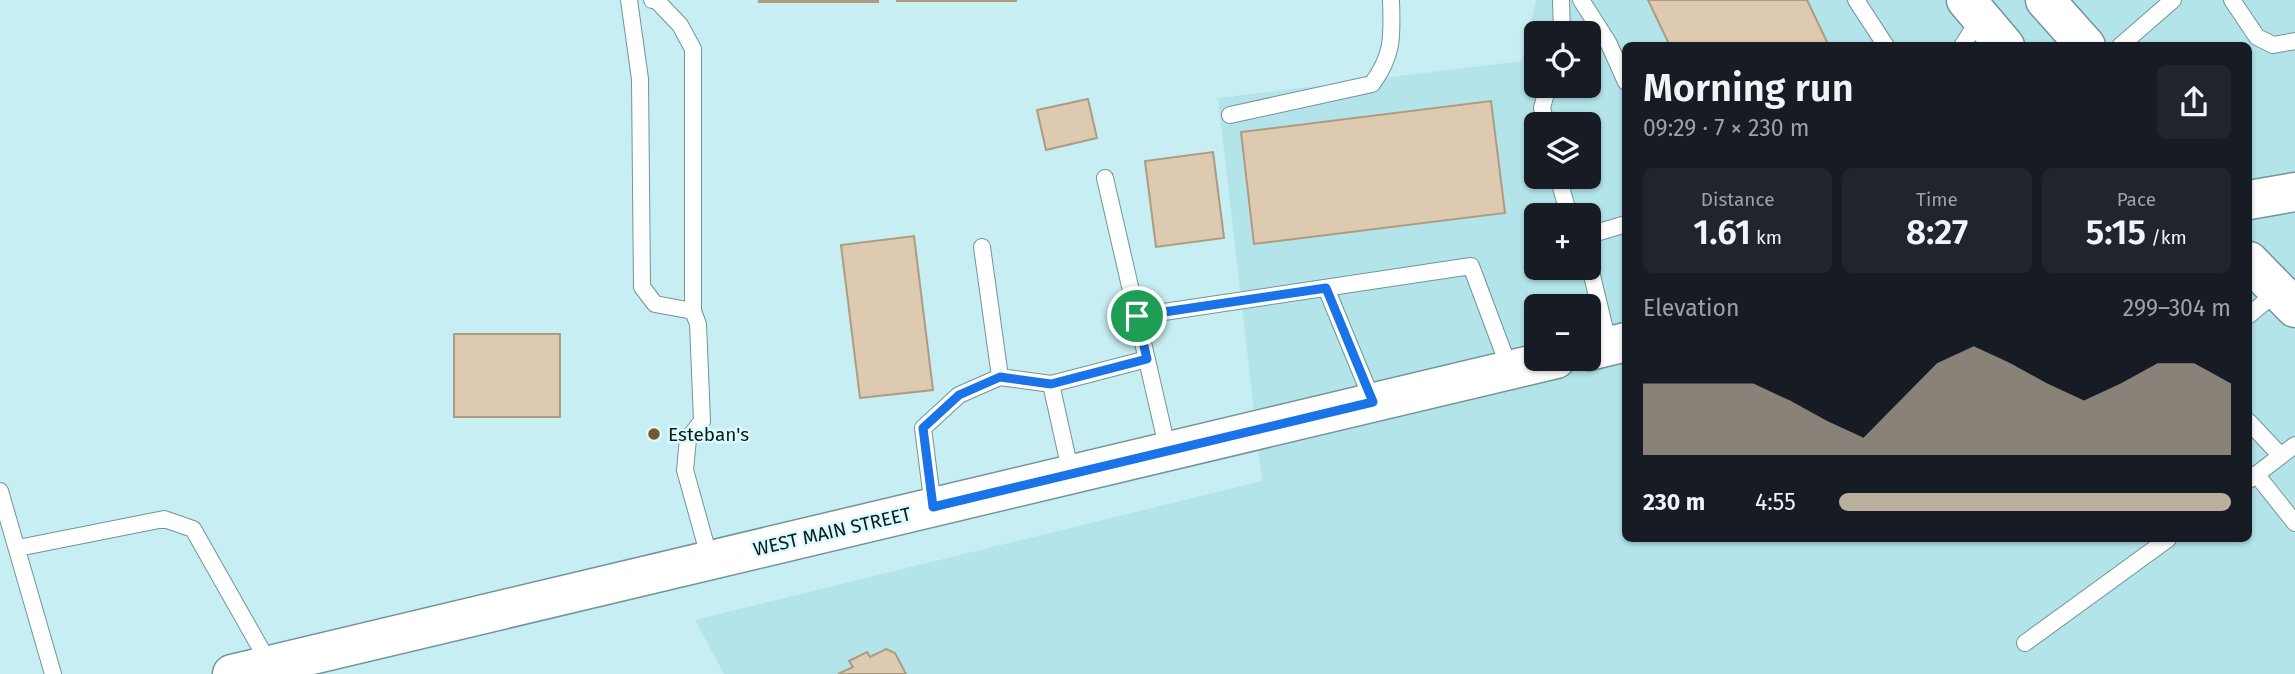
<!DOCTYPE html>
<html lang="en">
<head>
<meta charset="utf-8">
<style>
	body { margin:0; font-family:"Fira Sans",sans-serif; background:#20242c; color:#f1f3f6; height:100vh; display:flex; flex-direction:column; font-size:26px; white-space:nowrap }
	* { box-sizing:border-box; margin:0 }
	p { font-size:23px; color:#9ea1a6 }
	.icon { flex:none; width:38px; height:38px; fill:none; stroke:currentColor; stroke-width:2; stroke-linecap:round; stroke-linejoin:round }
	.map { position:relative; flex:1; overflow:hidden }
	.panel { position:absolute; left:1622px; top:42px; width:630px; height:500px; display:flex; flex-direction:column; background:#171b24; border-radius:10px; box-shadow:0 2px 5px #0004 }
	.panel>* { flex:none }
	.tools { position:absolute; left:1524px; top:21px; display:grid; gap:14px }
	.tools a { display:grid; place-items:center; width:77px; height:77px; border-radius:10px; background:#171b24; box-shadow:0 2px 5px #0004; font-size:35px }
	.pin { position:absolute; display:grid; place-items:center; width:60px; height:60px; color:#fff; margin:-30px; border:4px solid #fff; border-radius:50%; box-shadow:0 2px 7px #0007 }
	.round { display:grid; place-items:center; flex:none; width:74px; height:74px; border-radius:10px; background:#20242c }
	.summary { display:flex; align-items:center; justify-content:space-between; height:119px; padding:0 21px }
	h1 { font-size:38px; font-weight:600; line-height:52px }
	.stats { display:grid; grid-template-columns:repeat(3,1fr); gap:10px; height:119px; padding:7px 21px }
	.stats div { display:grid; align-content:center; border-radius:10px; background:#20242c; text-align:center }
	.stats b { font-size:35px; font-weight:600 }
	.stats small { font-size:19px; font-weight:400 }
	.stats p { font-size:19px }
	.chart { height:196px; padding:14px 21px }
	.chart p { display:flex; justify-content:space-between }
	.chart svg { width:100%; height:126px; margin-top:7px; fill:#baae9c; opacity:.7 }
	ul { padding:0 21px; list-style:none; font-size:23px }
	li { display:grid; grid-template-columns:112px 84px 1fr; align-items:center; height:52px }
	li i { height:18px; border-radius:9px; background:#baae9c }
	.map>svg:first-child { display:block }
</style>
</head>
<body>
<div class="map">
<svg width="2295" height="674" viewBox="0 0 2295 674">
	<rect width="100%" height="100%" fill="#c7eef3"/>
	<path fill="#b3e4e9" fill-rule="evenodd" d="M1536,0H2295V674H724L695,620L1262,481L1218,98L1522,61ZM1536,33H1589V86H1536ZM1626,46H2249V539H1626ZM1536,124H1589V177H1536ZM1536,215H1589V268H1536ZM1536,306H1589V359H1536Z"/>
	<path fill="#ddcab0" stroke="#ad9b82" stroke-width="2" d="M759,0H878V2H759Z
		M897,0H1016V1H897Z
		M1648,0H1807L1829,46H1670Z
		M1088,99L1097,138L1046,150L1037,110Z
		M1491,101L1505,213L1254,244L1241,132Z
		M1213,152L1224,238L1156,247L1145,161Z
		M914,236L933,390L860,398L841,245Z
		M454,334H560V417H454Z
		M886,649L895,653L906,674H838L853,667L849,661L867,652L870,657Z"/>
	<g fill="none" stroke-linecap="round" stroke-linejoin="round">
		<g stroke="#719599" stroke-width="18">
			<path id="lane" d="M629,0L640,79L642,287L655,304L693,311L698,324L702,421L688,439L685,470L710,560
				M652,0H656L680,25L693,49V311
				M1561,0L1562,33
				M1581,0L1608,42L1626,82
				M1856,0L1886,46
				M2232,0L2257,37L2273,45L2295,41
				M1962,46L1980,18
				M2120,46L2173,0
				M1230,115L1372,84C1394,54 1392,36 1391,0
				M1546,124L1542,108L1548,86
				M1558,177L1569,215
				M1105,178L1168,451
				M1589,235L1626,224
				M982,247L1000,377
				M1589,263L1609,346
				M1326,288L1373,402
				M2249,315L2278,291
				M1137,316L1471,266L1510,370
				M1051,384L1147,359
				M2249,422L2281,456
				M2256,474L2295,523
				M2249,480L2295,445
				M0,491L53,674
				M933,507L923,428L959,395L1000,377L1051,384L1071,474
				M18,548L164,519L193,529L270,665
				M2025,643L2168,539"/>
		</g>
		<g stroke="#719599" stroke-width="41">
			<path id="primary" d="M1966,0L2005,46
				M2045,0L2086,46
				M2249,200L2295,192
				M2249,261L2295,308
				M1589,351L1626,342
				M232,674L1556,359"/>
		</g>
		<use href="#lane" stroke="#fff" stroke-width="16"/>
		<use href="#primary" stroke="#fff" stroke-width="38"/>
	</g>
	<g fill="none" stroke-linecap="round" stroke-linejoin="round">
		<g stroke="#fff" stroke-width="14">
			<path id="route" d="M1326,288L1373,402L933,507L923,428L959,395L1000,377L1051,384L1147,359L1137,316Z"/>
		</g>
		<use href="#route" stroke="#1a73e8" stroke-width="9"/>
	</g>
	<circle fill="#76592d" stroke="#dbfafe" stroke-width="2.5" cx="654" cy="434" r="7"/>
	<g text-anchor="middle" stroke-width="5" stroke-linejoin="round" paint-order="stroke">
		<g font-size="19" fill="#0b1a1c" stroke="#dbfafe" text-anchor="start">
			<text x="668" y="441">Esteban's</text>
		</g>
		<g font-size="19" fill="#0b1a1c" stroke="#dbfafe">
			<text transform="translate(832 531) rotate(-13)" y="7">WEST MAIN STREET</text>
		</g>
	</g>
</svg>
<div class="tools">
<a><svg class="icon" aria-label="locate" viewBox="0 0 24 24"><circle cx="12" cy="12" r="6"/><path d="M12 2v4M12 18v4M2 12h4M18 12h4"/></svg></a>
<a><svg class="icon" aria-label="layers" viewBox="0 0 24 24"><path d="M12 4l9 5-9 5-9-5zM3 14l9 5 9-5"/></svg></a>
<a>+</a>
<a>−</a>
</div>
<div class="pin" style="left:1137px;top:316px;background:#1e9e55"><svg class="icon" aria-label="arrive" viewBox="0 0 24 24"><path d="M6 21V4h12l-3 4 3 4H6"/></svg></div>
<section class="panel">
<div class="summary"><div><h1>Morning run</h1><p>09:29 · 7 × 230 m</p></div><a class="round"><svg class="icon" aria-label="share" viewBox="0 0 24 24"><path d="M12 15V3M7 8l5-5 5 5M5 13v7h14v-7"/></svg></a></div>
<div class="stats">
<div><p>Distance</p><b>1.61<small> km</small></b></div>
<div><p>Time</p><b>8:27</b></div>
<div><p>Pace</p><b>5:15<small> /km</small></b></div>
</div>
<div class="chart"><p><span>Elevation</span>299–304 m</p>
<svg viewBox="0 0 160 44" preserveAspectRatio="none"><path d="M0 44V19L10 19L20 19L30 19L40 25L50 32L60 38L70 25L80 12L90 6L100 12L110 19L120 25L130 19L140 12L150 12L160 19V44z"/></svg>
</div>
<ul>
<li><b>230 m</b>4:55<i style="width:100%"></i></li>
</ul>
</section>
</div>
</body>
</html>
